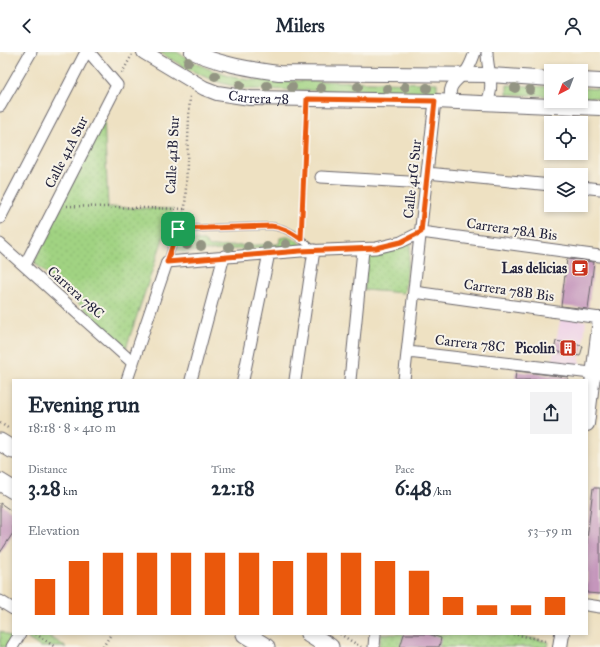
<!DOCTYPE html>
<html lang="en">
<head>
<meta charset="utf-8">
<style>
	body { margin:0; font-family:"IM FELL Great Primer",serif; background:#f2f2f3; color:#1f2937; height:100vh; display:flex; flex-direction:column; font-size:15px; white-space:nowrap }
	* { box-sizing:border-box; margin:0 }
	p { font-size:13px; color:#747a83 }
	.icon { flex:none; width:22px; height:22px; fill:none; stroke:currentColor; stroke-width:2; stroke-linecap:round; stroke-linejoin:round }
	.map { position:relative; flex:1; overflow:hidden }
	.sheet { position:absolute; left:12px; top:327px; width:576px; height:256px; display:flex; flex-direction:column; background:#fff; border-radius:0px; box-shadow:0 2px 6px #0003 }
	.sheet>* { flex:none }
	.needle { width:26px; rotate:222deg }
	.buttons { position:absolute; left:544px; top:12px; display:grid; gap:8px }
	.buttons a { display:grid; place-items:center; width:44px; height:44px; border-radius:0px; background:#fff; box-shadow:0 2px 6px #0003; font-size:20px }
	.pin { position:absolute; display:grid; place-items:center; width:34px; height:34px; color:#fff; margin:-17px; border-radius:8px; box-shadow:0 2px 6px #0006 }
	.round { display:grid; place-items:center; flex:none; width:42px; height:42px; border-radius:0px; background:#f2f2f3 }
	.overview { display:flex; align-items:center; justify-content:space-between; height:68px; padding:0 16px }
	h1 { font-size:22px; font-weight:700; line-height:30px }
	.metrics { display:grid; grid-template-columns:repeat(3,1fr); gap:6px; height:68px; padding:4px 16px }
	.metrics div { display:grid; align-content:center }
	.metrics b { font-size:20px; font-weight:700 }
	.metrics small { font-size:11px; font-weight:400 }
	.metrics p { font-size:11px }
	.chart { height:112px; padding:8px 16px }
	.chart p { display:flex; justify-content:space-between }
	.chart svg { width:100%; height:72px; margin-top:4px; stroke:#ea580c; stroke-width:6 }
	header { display:flex; justify-content:space-between; align-items:center; height:52px; padding:0 16px; background:#fff; font-size:18px; font-weight:700 }
	.map>svg:first-child { display:block }
</style>
</head>
<body>
<header><svg class="icon" aria-label="back" viewBox="0 0 24 24"><path d="M15 5l-7 7 7 7"/></svg>Milers<svg class="icon" aria-label="person" viewBox="0 0 24 24"><circle cx="12" cy="8" r="4"/><path d="M4 21q1-7 8-7t8 7"/></svg></header>
<div class="map">
<svg width="600" height="595" viewBox="0 0 600 595">
	<defs>
		<pattern id="park-dots" width="8" height="8" patternUnits="userSpaceOnUse"><rect width="8" height="8" fill="#a1d382"/><path d="M2 2h.1M6 6h.1" fill="none" stroke="#8ab571" stroke-width="1.8" stroke-linecap="round"/></pattern>
	</defs>
	<rect width="100%" height="100%" fill="#f7f3e8"/>
	<filter id="ink" filterUnits="userSpaceOnUse"><feTurbulence type="fractalNoise" baseFrequency=".025" numOctaves="2"/><feDisplacementMap in="SourceGraphic" scale="8" xChannelSelector="R" yChannelSelector="G"/><feConvolveMatrix kernelMatrix="1 2 1 2 8 2 1 2 1" color-interpolation-filters="sRGB"/></filter>
	<filter id="wash" filterUnits="userSpaceOnUse"><feTurbulence type="fractalNoise" baseFrequency=".012" numOctaves="4" result="noise"/><feDisplacementMap in="SourceGraphic" scale="16" xChannelSelector="R" yChannelSelector="G"/><feGaussianBlur stdDeviation="0.9" result="paint"/><feColorMatrix in="noise" values="0 0 0 0 0 0 0 0 0 0 0 0 0 0 0 0 0 1.4 0 .05"/><feComposite in="paint" operator="in"/></filter>
	<g filter="url(#wash)">
		<rect width="100%" height="100%" fill="#eee1c2"/>
		<path fill="#eed0e7" d="M561,264L586,269L583,294L556,289Z
			M554,299L580,304L579,317L552,312Z"/>
		<path fill="#a1d382" stroke="#627a5e" d="M159,0H177L197,12L214,19L232,25L249,28L437,31V41L247,37C212,31 190,19 159,0Z
			M507,33L551,35V44L507,42Z
			M581,36L600,37V46L581,45Z
			M286,185H292L304,194L182,200L178,198L176,193L179,188L204,189L210,195L279,192L280,186Z"/>
		<path fill="url(#park-dots)" stroke="#627a5e" d="M104,65L108,155L173,157L126,296L34,210Z
			M411,190L404,241L364,238L366,202C386,201 394,199 411,190Z
			M0,579L12,586L7,595H0Z
			M31,582H46L66,595H40L28,587Z
			M381,582H513L549,590L548,595H379Z"/>
		<g id="blocks">
			<path fill="#c596bc" d="M567,207L594,210L588,257L561,254Z
				M556,289L583,294L580,304L554,299Z
				M516,319L568,325V328H515Z
				M593,436H600V542L587,541V487Z
				M0,451L13,460V481L0,501Z
				M404,582H428L441,586L439,595H400Z"/>
		</g>
	</g>
	<g filter="url(#ink)">
		<use href="#blocks" fill-opacity="0" stroke="#69656a" stroke-width="1"/>
		<g fill="none" stroke-linecap="round" stroke-linejoin="round">
			<g stroke="#69656a" stroke-width="8">
				<path id="service" d="M167,210L178,177L271,174C289,176 300,186 313,197"/>
			</g>
			<g stroke="#69656a" stroke-width="13">
				<path id="minor" d="M452,50C446,32 457,30 467,18C471,12 473,6 475,0
					M486,52C496,33 487,19 487,0
					M0,54L31,0
					M427,121L551,133
					M321,125L426,131
					M581,135L600,137
					M0,166L86,0
					M0,192L133,311
					M25,213L117,33L89,0
					M414,240L600,266
					M408,300L600,322
					M127,328L167,210L301,199L376,196L401,190L421,180L600,204
					M191,328L224,204
					M243,328L269,201
					M295,328L314,198
					M350,328L363,198
					M404,328L435,49
					M0,549L13,557
					M587,553L600,555
					M12,595L20,582
					M374,595L375,582"/>
			</g>
			<g stroke="#69656a" stroke-width="16">
				<g id="tertiary">
					<path id="s1" d="M144,0L204,36L217,41L250,46L435,49L600,56"/>
					<path d="M192,0C220,12 249,17 279,21L490,23L551,27"/>
					<path d="M581,28L600,29"/>
					<path d="M587,372L600,267"/>
					<path d="M560,595L562,582"/>
				</g>
			</g>
			<g stroke="#69656a" stroke-width="19">
				<path id="primary" d="M0,390L13,398
					M0,430L13,438
					M245,582L266,595
					M309,582L330,595"/>
			</g>
			<path stroke="#69656a" stroke-width="2.5" stroke-dasharray="1 3" stroke-linecap="butt" d="M122,21L132,3
				M67,154L185,157
				M181,169L185,157L190,42
				M302,177L307,60
				M0,371L8,376
				M36,582L55,595
				M340,582L361,595
				M513,582L547,589
				M103,595L111,582"/>
			<use href="#service" stroke="#fff" stroke-width="5.5"/>
			<use href="#minor" stroke="#fff" stroke-width="11"/>
			<use href="#tertiary" stroke="#fff" stroke-width="14"/>
			<use href="#primary" stroke="#fff" stroke-width="17"/>
		</g>
		<g fill="#939583">
			<circle cx="188" cy="10" r="5"/>
			<circle cx="215" cy="24" r="5"/>
			<circle cx="240" cy="33" r="5"/>
			<circle cx="267" cy="34" r="5"/>
			<circle cx="292" cy="35" r="5"/>
			<circle cx="358" cy="35" r="5"/>
			<circle cx="405" cy="35" r="5"/>
			<circle cx="321" cy="36" r="5"/>
			<circle cx="427" cy="36" r="5"/>
			<circle cx="515" cy="36" r="5"/>
			<circle cx="387" cy="37" r="5"/>
			<circle cx="530" cy="38" r="5"/>
			<circle cx="286" cy="192" r="5"/>
			<circle cx="187" cy="193" r="5"/>
			<circle cx="201" cy="194" r="5"/>
			<circle cx="229" cy="195" r="5"/>
			<circle cx="248" cy="195" r="5"/>
			<circle cx="267" cy="195" r="5"/>
		</g>
	</g>
	<g fill="none" stroke-linecap="round" stroke-linejoin="round" filter="url(#ink)">
		<g stroke="#fff" stroke-width="8">
			<path id="route" d="M307,47L435,49L421,180L401,190L376,196L300,199L167,210L178,177L271,174C283,175 291,180 301,187Z"/>
		</g>
		<use href="#route" stroke="#ea580c" stroke-width="5"/>
	</g>
	<defs>
		<g id="cafe-square" transform="scale(0.9)"><rect x="-9" y="-9" width="18" height="18" rx="4" fill="#c8321e" stroke="#f7f3e8"/><path d="M-5.5-4.5H6V0H3Q3 3.5 0 3.5H-2.5Q-5.5 3.5-5.5 0ZM3-3.2v2h1.7v-2ZM-6 4.5H4V6H-6Z" fill="#fff"/></g>
		<g id="building-square" transform="scale(0.9)"><rect x="-9" y="-9" width="18" height="18" rx="4" fill="#c8321e" stroke="#f7f3e8"/><path d="M-4-6H4V6H1V3H-1V6H-4ZM-2.5-4.3h1.7v1.8h-1.7ZM.8-4.3h1.7v1.8H.8ZM-2.5-1h1.7V.8h-1.7ZM.8-1h1.7V.8H.8Z" fill="#fff"/></g>
	</defs>
	<g fill-rule="evenodd">
		<use href="#cafe-square" x="580" y="216"/>
		<use href="#building-square" x="568" y="296"/>
	</g>
	<g text-anchor="middle" stroke-width="4" stroke-linejoin="round" paint-order="stroke">
		<g font-size="14" fill="#22223b" stroke="#f7f3e8">
			<text dy="5" stroke="none"><textPath href="#s1" startOffset="126">Carrera 78</textPath></text>
			<text transform="translate(66 100) rotate(-63)" y="5">Calle 41A Sur</text>
			<text transform="translate(172 103) rotate(-87)" y="5">Calle 41B Sur</text>
			<text transform="translate(412 127) rotate(-84)" y="5">Calle 41G Sur</text>
			<text transform="translate(512 177) rotate(8)" y="5">Carrera 78A Bis</text>
			<text transform="translate(509 238) rotate(8)" y="5">Carrera 78B Bis</text>
			<text transform="translate(76 240) rotate(42)" y="5">Carrera 78C</text>
			<text transform="translate(470 291) rotate(6)" y="5">Carrera 78C</text>
		</g>
		<g font-size="14" font-weight="bold" fill="#22223b" stroke="#f7f3e8" text-anchor="end">
			<text x="567" y="221">Las delicias</text>
			<text x="555" y="301">Picolin</text>
		</g>
	</g>
</svg>
<div class="buttons">
<a><svg class="needle" viewBox="-14 -14 28 28"><path d="M0-13l5 13h-10z" fill="#e53935"/><path d="M0 13l5-13h-10z" fill="#747a83"/></svg></a>
<a><svg class="icon" aria-label="locate" viewBox="0 0 24 24"><circle cx="12" cy="12" r="6"/><path d="M12 2v4M12 18v4M2 12h4M18 12h4"/></svg></a>
<a><svg class="icon" aria-label="layers" viewBox="0 0 24 24"><path d="M12 4l9 5-9 5-9-5zM3 14l9 5 9-5"/></svg></a>
</div>
<div class="pin" style="left:178px;top:177px;background:#1e9e55"><svg class="icon" aria-label="arrive" viewBox="0 0 24 24"><path d="M6 21V4h12l-3 4 3 4H6"/></svg></div>
<section class="sheet">
<div class="overview"><div><h1>Evening run</h1><p>18:18 · 8 × 410 m</p></div><a class="round"><svg class="icon" aria-label="share" viewBox="0 0 24 24"><path d="M12 15V3M7 8l5-5 5 5M5 13v7h14v-7"/></svg></a></div>
<div class="metrics">
<div><p>Distance</p><b>3.28<small> km</small></b></div>
<div><p>Time</p><b>22:18</b></div>
<div><p>Pace</p><b>6:48<small> /km</small></b></div>
</div>
<div class="chart"><p><span>Elevation</span>53–59 m</p>
<svg viewBox="0 0 160 44" preserveAspectRatio="none"><path d="M5 44V22M15 44V11M25 44V6M35 44V6M45 44V6M55 44V6M65 44V6M75 44V11M85 44V6M95 44V6M105 44V11M115 44V17M125 44V33M135 44V38M145 44V38M155 44V33"/></svg>
</div>
</section>
</div>
</body>
</html>
